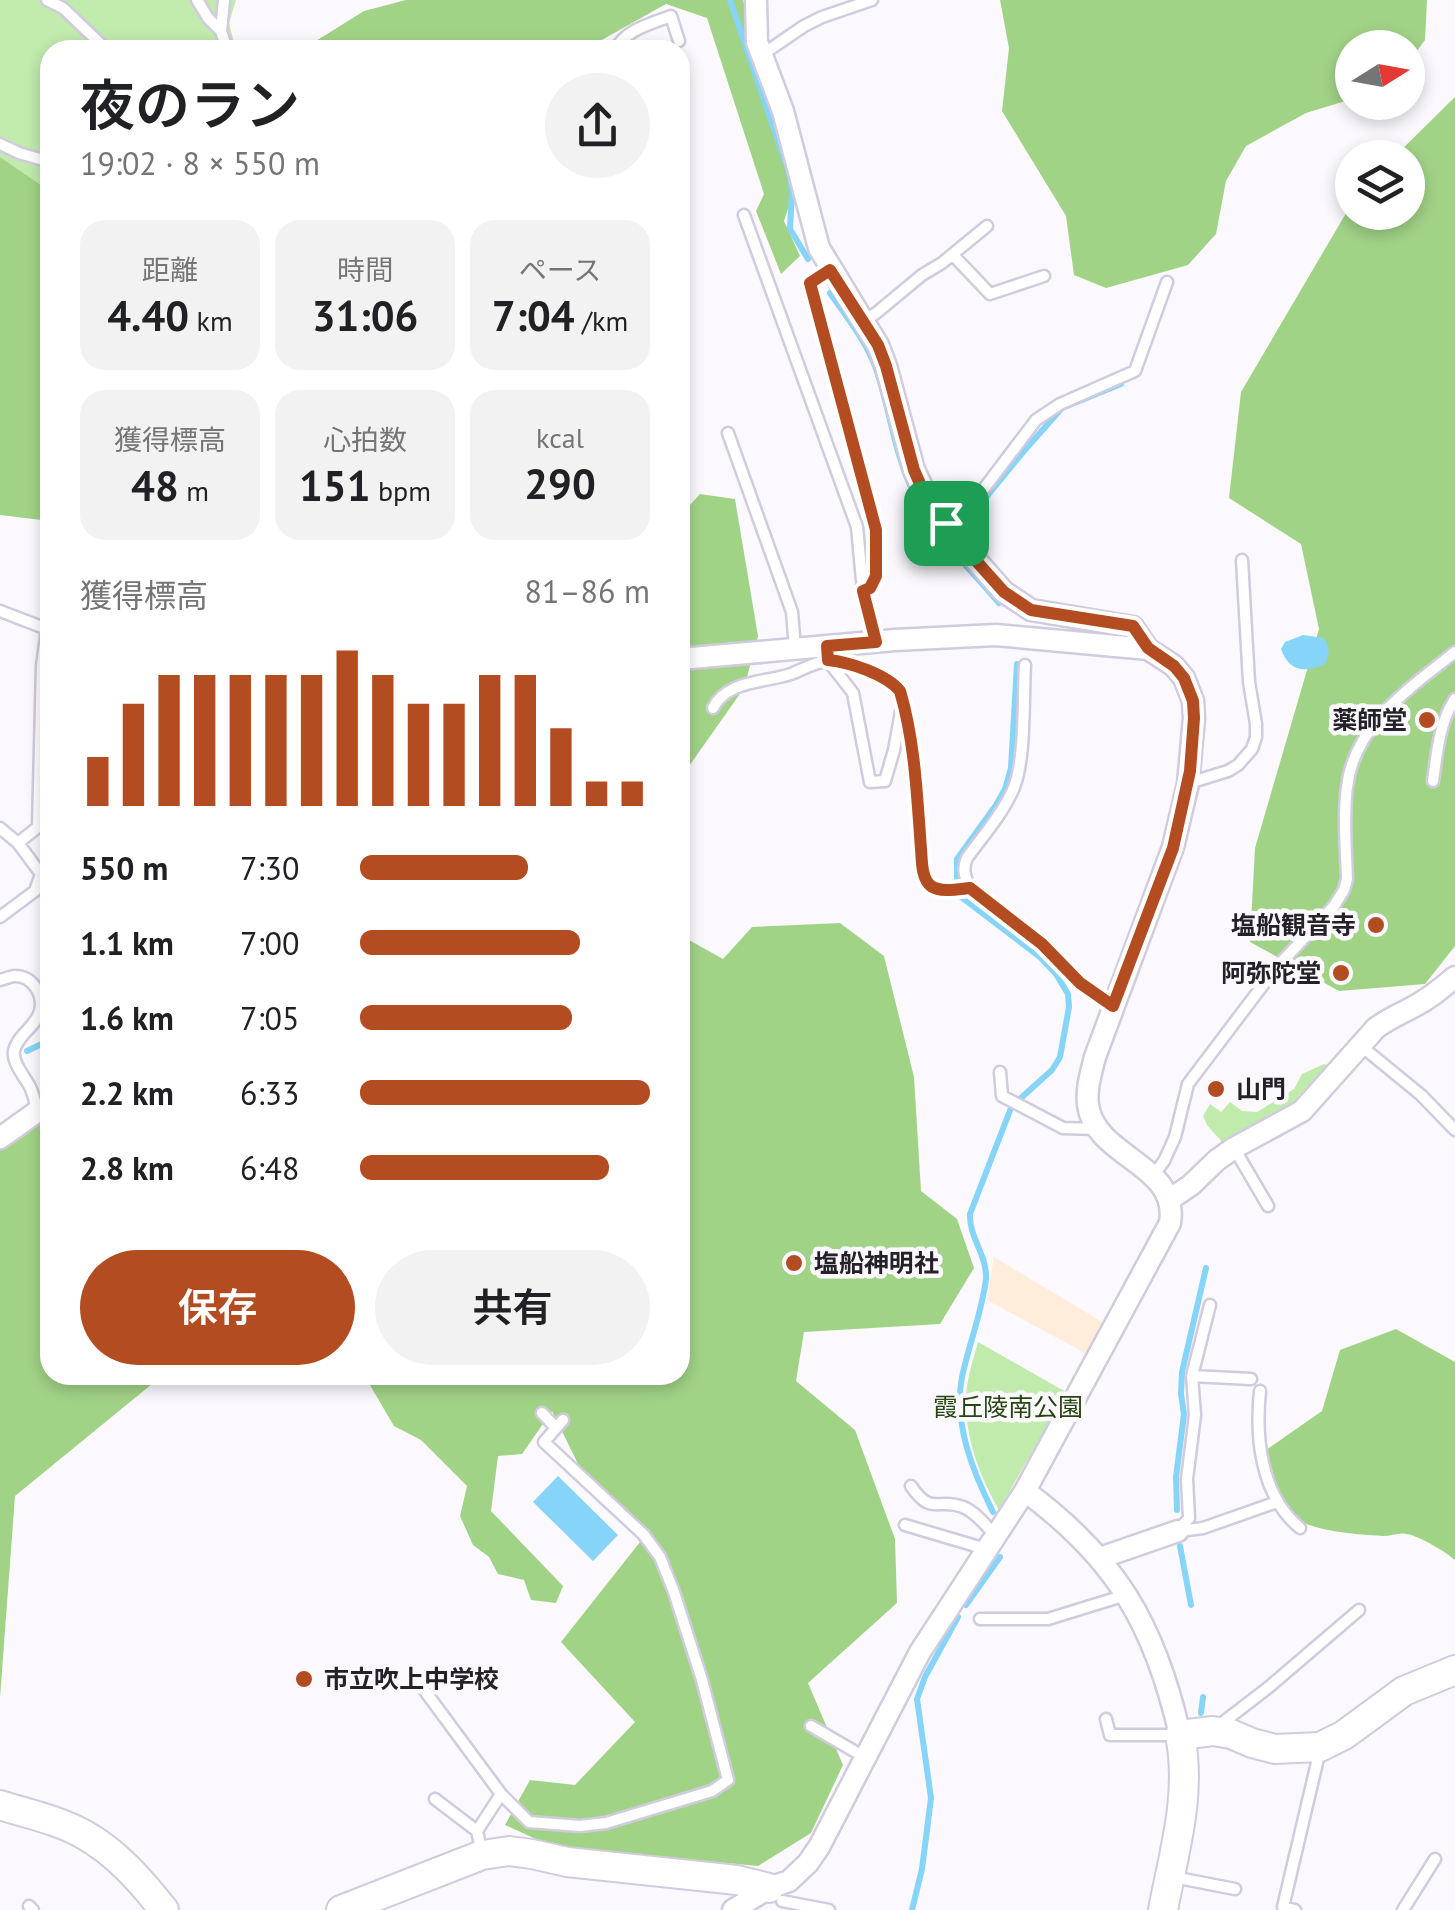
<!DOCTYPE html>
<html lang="ja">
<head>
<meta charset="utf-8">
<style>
	body { margin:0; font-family:"PT Sans","Noto Sans JP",sans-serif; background:#f2f2f2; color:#202124; height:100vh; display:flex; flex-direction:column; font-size:38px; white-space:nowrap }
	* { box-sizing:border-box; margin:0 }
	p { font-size:32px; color:#757577 }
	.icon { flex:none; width:55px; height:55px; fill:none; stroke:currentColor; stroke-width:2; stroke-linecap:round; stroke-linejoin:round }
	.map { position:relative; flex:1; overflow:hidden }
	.drawer { position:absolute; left:40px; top:40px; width:650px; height:1345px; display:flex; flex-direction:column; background:#fff; border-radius:30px; box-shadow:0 5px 15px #0003 }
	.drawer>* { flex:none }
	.needle { width:65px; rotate:79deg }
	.controls { position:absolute; left:1335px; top:30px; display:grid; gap:20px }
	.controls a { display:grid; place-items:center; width:90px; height:90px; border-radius:50%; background:#fff; box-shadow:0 5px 15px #0003; font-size:50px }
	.pin { position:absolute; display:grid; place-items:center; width:85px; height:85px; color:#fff; margin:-42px; border-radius:20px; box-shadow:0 5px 15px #0006 }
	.round { display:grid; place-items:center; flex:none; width:105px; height:105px; border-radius:52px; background:#f2f2f2 }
	.overview { display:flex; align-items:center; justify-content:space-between; height:170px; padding:0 40px }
	h1 { font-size:55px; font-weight:600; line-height:75px }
	.metrics { display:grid; grid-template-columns:repeat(3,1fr); gap:15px; height:170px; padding:10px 40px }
	.metrics div { display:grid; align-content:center; border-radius:25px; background:#f2f2f2; text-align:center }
	.metrics b { font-size:42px; font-weight:600 }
	.metrics small { font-size:28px; font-weight:400 }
	.metrics p { font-size:28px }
	.chart { height:280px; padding:20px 40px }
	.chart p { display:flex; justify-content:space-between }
	.chart svg { width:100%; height:180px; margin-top:10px; stroke:#b34d21; stroke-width:6 }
	.button { display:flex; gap:20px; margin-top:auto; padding:20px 40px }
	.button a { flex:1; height:115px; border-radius:60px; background:#b34d21; color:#fff; font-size:40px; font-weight:600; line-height:115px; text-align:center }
	.button a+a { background:#f2f2f2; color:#202124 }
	ul { padding:0 40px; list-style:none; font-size:32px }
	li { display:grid; grid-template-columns:160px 120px 1fr; align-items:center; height:75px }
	li i { height:25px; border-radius:12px; background:#b34d21 }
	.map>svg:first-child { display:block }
</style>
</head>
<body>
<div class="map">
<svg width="1455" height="1910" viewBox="0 0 1455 1910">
	<rect width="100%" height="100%" fill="#fbf9fd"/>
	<path fill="#feeddb" d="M994,1257L1104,1323L1087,1354L987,1300Z"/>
	<path fill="#c1eaad" d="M0,0H236L229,23L236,50H50V191L0,157Z
		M1324,1064L1328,1065L1296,1103L1223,1143L1207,1125L1203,1116L1210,1104L1221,1112L1230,1102L1242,1111L1257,1112L1294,1089L1302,1074Z
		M978,1342L1066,1392L999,1510C980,1477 964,1435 966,1396C967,1378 973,1360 978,1342Z"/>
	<path fill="#a1d387" d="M406,0H743L797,181L784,221L800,256L781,274L756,211L764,194L707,18L666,4L600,41V50H239L255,45L303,49L364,11Z
		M1000,0H1427L1425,40L1408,63V48H1352V99L1306,113L1246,146L1226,181L1216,234L1188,265L1106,288L1074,275L1066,216L1002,111L1009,48Z
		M1455,97V946L1425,984L1339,991L1250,942L1255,848L1319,629L1301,544L1229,498L1241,392L1352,203V212H1408V158L1394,157Z
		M0,157L50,191V521L0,515Z
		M700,494L735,499L758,636L744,688L680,779V516Z
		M840,923L884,956L914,1077L921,1191L957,1219L974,1268L940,1324L804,1332L796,1381L855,1430L895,1539L897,1603L808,1683L843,1765L811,1833L758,1866L572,1848L540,1841L505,1825L530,1780L575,1785L635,1722L561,1642L640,1542L579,1466L552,1411L522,1454L498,1456L491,1511L563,1586L556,1603L531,1600L524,1580L498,1574L489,1557L473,1545L460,1516L467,1486L421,1440L394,1426L364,1375H680V935L723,959L752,927Z
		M50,1115V1375H163L15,1496L0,1698V1148Z
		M1396,1329L1455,1362V1560C1446,1552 1419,1536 1407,1534C1400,1532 1391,1536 1383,1536C1363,1535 1304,1531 1293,1515C1278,1497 1273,1471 1266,1450L1322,1411L1340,1350Z"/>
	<path fill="#86d4f8" d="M1303,635L1324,638C1330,648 1330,654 1325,664C1305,673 1289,672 1281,649L1285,642Z
		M558,1476L618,1535L593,1561L533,1502Z"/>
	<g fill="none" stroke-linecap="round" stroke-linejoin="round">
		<path stroke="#86d4f8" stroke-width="6" d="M730,0L789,173L792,192L790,229L808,259
			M830,293C846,316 865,340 875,366C889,405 893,447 910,485C929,529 968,567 999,603
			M965,523L1024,451L1062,408L1121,384
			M957,883V859L996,805L1005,789L1011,768L1017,664
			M960,896L1040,957L1056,974L1068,994L1069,1007L1060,1057L1052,1070L1022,1097
			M27,1051L50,1040
			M1177,1510L1176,1477L1184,1414L1181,1394L1182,1372L1206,1268
			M993,1512C973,1472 953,1423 962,1377C969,1344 982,1312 986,1279C987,1254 969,1238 970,1214L1011,1108
			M1180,1546L1191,1605
			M966,1605L1000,1557
			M1201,1713L1203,1697
			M912,1910L922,1869L931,1798L917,1699L925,1677L958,1617"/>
		<g stroke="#d1cbde" stroke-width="15">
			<path id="lane" d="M47,0L63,8L107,50
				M197,0L208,18L221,31
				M224,0L221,31L227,50
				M615,50C625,30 650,24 671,16L679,41
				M763,54L804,26L822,17L872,0
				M0,144L19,153L50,162
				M744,215L857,527L863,591L875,641
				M953,255L990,294L1044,276
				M830,270L810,283L876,531L875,576L870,588L863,591
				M863,320L875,314L922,275L942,263L987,226
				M728,433L792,612L795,649
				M946,523L964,515L1036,420L1060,404L1135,371L1167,282
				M0,611L47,629L42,666L38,827L18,843L0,828
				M828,655V661C849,662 886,674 900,691C915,742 917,796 921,849C922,860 921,879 931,886C941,893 959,889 970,888
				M1025,665C1023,699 1026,764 1012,792C1001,816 982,837 967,858C962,869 965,878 970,888L1042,944L1080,983L1113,1007
				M713,708C727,680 764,683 791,674C804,669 814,662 828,661L853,693L870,782L885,781L894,750L903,701
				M1433,781C1437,753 1439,723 1455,699
				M1189,783L1228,771L1238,765L1252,749L1256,737V724L1249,682L1242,560
				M0,917L35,891L41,874L18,843
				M0,980C4,979 11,976 15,976C33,976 44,995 40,1011C36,1027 17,1035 14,1051C12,1063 25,1077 30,1087C34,1095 35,1102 37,1110
				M1360,1045L1421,1095L1455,1130
				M1000,1072L1002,1096L1063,1128L1098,1129
				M1234,1148L1268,1206
				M1153,1176L1164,1161L1175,1137L1188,1084L1275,969L1334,906L1344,890L1347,879C1346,849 1343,817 1347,787C1354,725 1410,688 1455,652
				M1192,1376L1251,1379
				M1260,1391C1255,1438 1261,1496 1300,1528
				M542,1413L556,1428
				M911,1486C932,1517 938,1497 963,1507C976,1512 986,1526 995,1535
				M905,1525L986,1549
				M1178,1531L1189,1518L1187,1479L1195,1415L1192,1376L1210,1305
				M1179,1531L1203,1528L1277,1502
				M980,1619H1048L1126,1595
				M422,1687L501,1794L529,1822L580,1826L606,1823L712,1791L728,1780L702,1680L674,1592L660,1557L644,1535L544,1442L563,1420
				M1106,1719L1110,1735H1178
				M811,1726L866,1758
				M1217,1727L1269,1687L1359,1610
				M435,1799L477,1831L482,1854
				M477,1831L501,1794
				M1173,1877L1235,1889
				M782,1901L829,1910
				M29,1906L33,1910
				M1295,1910L1283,1907L1320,1750
				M1403,1910L1435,1859"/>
		</g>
		<g stroke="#d1cbde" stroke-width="25">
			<path id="street" d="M756,0L757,42L783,111L819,248L878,345L886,366L914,470L925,493L961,543L1004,592L1031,610L1133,627L1148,649
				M680,659L895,640L996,635L1148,649L1174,666L1184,678L1193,701L1194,718L1188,784L1173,847L1095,1057C1091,1073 1086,1089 1088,1105C1095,1158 1180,1164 1170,1223L1025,1491L920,1652L819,1847L808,1863L789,1881L769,1888L733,1910
				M0,1138L38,1111L50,1106
				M1169,1200L1191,1185L1217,1160L1234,1148L1302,1111L1376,1028C1388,1019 1400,1014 1413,1007C1429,999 1442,988 1455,977
				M1025,1491C1116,1558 1155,1625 1180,1735
				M1100,1558L1178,1531"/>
		</g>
		<g stroke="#d1cbde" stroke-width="32">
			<path id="secondary" d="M0,1805C28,1814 58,1820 83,1834C116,1852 141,1881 164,1910
				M341,1910L482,1855L509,1851L532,1854L567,1862L737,1880L769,1888
				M1163,1910C1174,1852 1192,1794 1180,1735L1213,1731L1231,1734L1252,1743L1275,1749L1320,1747L1344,1735L1404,1691L1455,1670"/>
		</g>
		<use href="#lane" stroke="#fff" stroke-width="10"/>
		<use href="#street" stroke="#fff" stroke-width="20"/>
		<use href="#secondary" stroke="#fff" stroke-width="28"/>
	</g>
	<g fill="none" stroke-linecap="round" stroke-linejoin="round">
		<g stroke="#fff" stroke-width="20">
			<path id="route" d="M830,270L878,345L886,366L914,470L924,493L961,544L1004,592L1031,610L1133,626L1148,648L1174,666L1184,678L1193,701L1194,718L1190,771L1173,848L1113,1006L1080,983L1042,944L970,888C959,889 941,893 931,886C921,878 922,860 921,849C917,796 915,742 900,691C886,674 849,662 828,660L827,646L876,642L863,591L870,588L876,576V530L810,283Z"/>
		</g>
		<use href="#route" stroke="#b34d21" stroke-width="12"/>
	</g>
	<g fill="#b34d21" stroke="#fbf9fd" stroke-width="4">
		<circle cx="1427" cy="720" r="10"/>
		<circle cx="1376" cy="925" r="10"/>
		<circle cx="1341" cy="973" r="10"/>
		<circle cx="1216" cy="1089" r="10"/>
		<circle cx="794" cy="1263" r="10"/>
		<circle cx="304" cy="1679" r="10"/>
	</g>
	<g text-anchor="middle" stroke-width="9" stroke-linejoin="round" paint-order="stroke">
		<g font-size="25" font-weight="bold" fill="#242128" stroke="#fbf9fd" text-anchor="end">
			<text x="1407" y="729">薬師堂</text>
			<text x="1356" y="934">塩船観音寺</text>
			<text x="1321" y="982">阿弥陀堂</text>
			<text x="1236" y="1098" text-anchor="start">山門</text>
			<text x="814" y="1272" text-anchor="start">塩船神明社</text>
			<text x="324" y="1688" text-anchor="start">市立吹上中学校</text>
		</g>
		<g font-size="25" fill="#264511" stroke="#fbf9fd">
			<text x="1008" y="1416">霞丘陵南公園</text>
		</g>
	</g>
</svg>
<div class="controls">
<a><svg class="needle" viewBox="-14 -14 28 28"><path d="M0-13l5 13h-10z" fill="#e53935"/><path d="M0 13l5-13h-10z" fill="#757577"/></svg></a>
<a><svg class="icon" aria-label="layers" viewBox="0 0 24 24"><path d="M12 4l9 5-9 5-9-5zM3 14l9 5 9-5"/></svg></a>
</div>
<div class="pin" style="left:946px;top:523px;background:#1e9e55"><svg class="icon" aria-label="arrive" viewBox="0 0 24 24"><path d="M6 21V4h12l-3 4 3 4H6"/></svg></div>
<section class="drawer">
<div class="overview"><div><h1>夜のラン</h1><p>19:02 · 8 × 550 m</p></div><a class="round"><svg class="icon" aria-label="share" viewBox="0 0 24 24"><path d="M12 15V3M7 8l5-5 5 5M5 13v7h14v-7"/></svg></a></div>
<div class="metrics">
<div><p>距離</p><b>4.40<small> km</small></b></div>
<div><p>時間</p><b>31:06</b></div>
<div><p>ペース</p><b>7:04<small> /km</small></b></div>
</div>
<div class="metrics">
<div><p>獲得標高</p><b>48<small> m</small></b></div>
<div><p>心拍数</p><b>151<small> bpm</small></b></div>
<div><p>kcal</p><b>290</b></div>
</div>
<div class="chart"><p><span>獲得標高</span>81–86 m</p>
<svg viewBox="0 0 160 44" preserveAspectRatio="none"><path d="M5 44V32M15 44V19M25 44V12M35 44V12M45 44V12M55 44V12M65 44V12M75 44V6M85 44V12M95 44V19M105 44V19M115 44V12M125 44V12M135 44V25M145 44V38M155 44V38"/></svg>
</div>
<ul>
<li><b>550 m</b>7:30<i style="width:58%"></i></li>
<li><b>1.1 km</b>7:00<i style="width:76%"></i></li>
<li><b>1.6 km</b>7:05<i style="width:73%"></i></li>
<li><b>2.2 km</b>6:33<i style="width:100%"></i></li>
<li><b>2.8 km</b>6:48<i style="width:86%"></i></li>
</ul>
<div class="button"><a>保存</a><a>共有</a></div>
</section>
</div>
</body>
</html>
